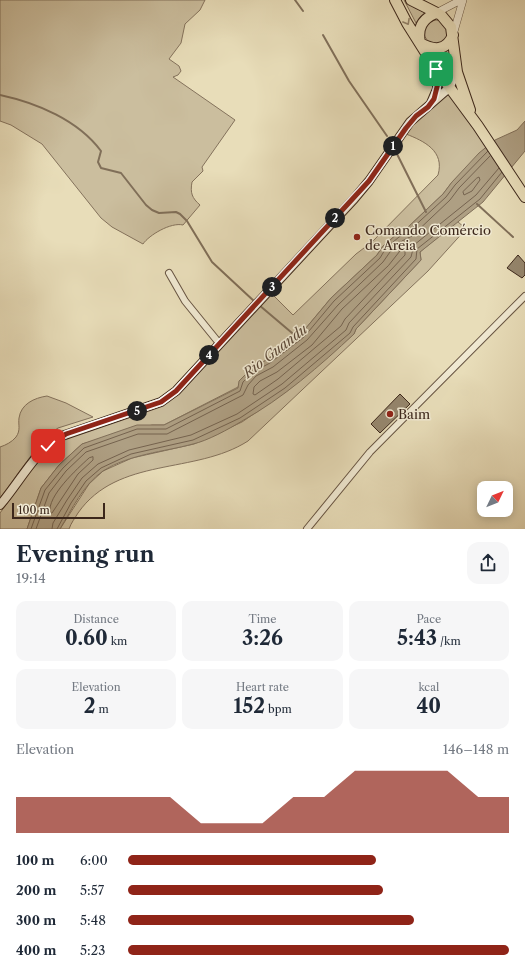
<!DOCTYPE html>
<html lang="en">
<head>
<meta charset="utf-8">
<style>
	body { margin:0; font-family:"Libre Caslon Text",serif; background:#f6f6f7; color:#1f2937; height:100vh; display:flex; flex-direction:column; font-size:15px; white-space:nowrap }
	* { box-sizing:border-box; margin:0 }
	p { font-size:13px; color:#747a83 }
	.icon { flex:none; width:22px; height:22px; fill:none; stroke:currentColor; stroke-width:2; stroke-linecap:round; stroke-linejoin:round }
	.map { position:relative; height:529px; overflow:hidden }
	.side { display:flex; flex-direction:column; background:#fff; flex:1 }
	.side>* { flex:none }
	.needle { width:26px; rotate:47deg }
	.tools { position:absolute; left:477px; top:481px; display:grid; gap:8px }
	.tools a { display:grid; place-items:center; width:36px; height:36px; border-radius:8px; background:#fff; box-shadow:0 2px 10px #0003; font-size:20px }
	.scale { position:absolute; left:12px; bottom:10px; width:93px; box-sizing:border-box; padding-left:4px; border:2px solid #3c271b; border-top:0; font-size:11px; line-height:14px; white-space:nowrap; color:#3c271b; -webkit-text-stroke:3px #f0e9d2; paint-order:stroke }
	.pin { position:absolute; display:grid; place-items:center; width:34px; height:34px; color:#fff; margin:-17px; border-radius:8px; box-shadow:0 2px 6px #0006 }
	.km { position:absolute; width:20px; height:20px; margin:-10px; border-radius:50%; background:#222; color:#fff; font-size:11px; line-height:20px; text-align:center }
	.round { display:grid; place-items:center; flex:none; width:42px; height:42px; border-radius:12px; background:#f6f6f7 }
	.headline { display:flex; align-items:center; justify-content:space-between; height:68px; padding:0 16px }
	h1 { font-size:22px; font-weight:700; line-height:30px }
	.stats { display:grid; grid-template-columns:repeat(3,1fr); gap:6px; height:68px; padding:4px 16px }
	.stats div { display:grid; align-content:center; border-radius:10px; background:#f6f6f7; text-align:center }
	.stats b { font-size:20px; font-weight:700 }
	.stats small { font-size:11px; font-weight:400 }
	.stats p { font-size:11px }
	.chart { height:112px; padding:8px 16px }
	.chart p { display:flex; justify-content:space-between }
	.chart svg { width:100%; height:72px; margin-top:4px; fill:#8f2418; opacity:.7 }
	ul { padding:0 16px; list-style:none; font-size:13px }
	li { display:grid; grid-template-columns:64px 48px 1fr; align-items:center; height:30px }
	li i { height:10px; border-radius:5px; background:#8f2418 }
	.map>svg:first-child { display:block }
</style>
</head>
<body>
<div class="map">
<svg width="525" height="529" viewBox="0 0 525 529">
	<rect width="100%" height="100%" fill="#e8ddb9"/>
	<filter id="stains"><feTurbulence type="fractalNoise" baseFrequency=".005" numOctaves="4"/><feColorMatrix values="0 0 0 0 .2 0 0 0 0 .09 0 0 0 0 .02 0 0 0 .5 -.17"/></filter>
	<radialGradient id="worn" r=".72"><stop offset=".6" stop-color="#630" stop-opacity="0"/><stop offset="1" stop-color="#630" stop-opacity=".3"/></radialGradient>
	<path fill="#cbbe9e" stroke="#84725c" d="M0,0H205L200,10L185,24L181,43L169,59L179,66L181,71L178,75L173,77L235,120L202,167L203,171L192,182C190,193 192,198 200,205L183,225C171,222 149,235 143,244L112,227L101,218L42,144L11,125L0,121Z
		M404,0L415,8L426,13L420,17L416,23Z
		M424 32a12 12 0 1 1 24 0a12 12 0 1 1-24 0Z
		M450,49V69L447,77L435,55L443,53Z
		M449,92L488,146L452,182L443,194L406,229L397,234L383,246L377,255L331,298L301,334L268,359L251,369L238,387L164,425H152L82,444L59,465L41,488L27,529H0V513L47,448L54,441L166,403L183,390L271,293L293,315L356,254L372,242L438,175C445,151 424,141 406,134C416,117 434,106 449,92Z
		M457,221L466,229L428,271L248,441C195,475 118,456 78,513C75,518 71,523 69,529H60L89,484L103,471L132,458L194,444L242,422L287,391L354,334L356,329L421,260L420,252Z
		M47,396L66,403L93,417L58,428L44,438L0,498V447C6,445 12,442 16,437C21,430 18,425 19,418C21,404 34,398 47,396Z"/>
	<path fill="#ae9f83" stroke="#806f59" d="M525,121V151L483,202L420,252L421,260L356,329L354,334C321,365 282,399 242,421C229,429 207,441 193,444C163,452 130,454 103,471C84,484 72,509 60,529H27L41,488L59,465L82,444L137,425H164L238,388L239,381L251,369L268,359L301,334L331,298L377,255L383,246L397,234L406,229L443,194L452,182L479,153L495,140L517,130Z"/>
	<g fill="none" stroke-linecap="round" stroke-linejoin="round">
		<path stroke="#75634f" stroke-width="1" d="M477,178L479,177L480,180L472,191L464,195L463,192Z
			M402,249L405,250V255L345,319L341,326L278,379L255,395L253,394L254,387L260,381L277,372L312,345L342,309L388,266Z
			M93,457V460L78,474L52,513H50C47,496 77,469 89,458Z
			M31,529L45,490L63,468L84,448L137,429H166L240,391L243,382L253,372L270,363L304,337L334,301L380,258L386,248L399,237L408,232L446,197L455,185L488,151
			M36,529L49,493L66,471L86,452L138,434H167L243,395L248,385L256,376L273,367L307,340L338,305L383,262L390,252L402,241L412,236L450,200L459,188L490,156
			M52,529L53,523L67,500L82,478L98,464L129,450L191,435L237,414L282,384L346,330L349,323L411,257L414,245L476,195L499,168
			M57,529L71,503L86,481L101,468L131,454L193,440L240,418L285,388L350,333L353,327L416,259L417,249L480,199L502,172"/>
		<path stroke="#806f59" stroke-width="2" d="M295,0L303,11
			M323,35L349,81L387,136
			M0,95C37,103 78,120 101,151L98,162L101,168L121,173L146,205L152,210L159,213L176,212L180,214L187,221L212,262L255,302
			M396,152L426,212
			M477,204L513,237
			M259,305L298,338"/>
	</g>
	<path fill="#95866d" stroke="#3c271b" d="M518,255L525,263V275L522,278L507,268Z
		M400,394L410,404L380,433L371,424Z"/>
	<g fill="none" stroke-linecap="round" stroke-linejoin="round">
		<g stroke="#675442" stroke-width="8">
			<path id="minor" d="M169,273L185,301L219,343
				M307,529L370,452L525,296"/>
		</g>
		<g stroke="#675442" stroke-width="8">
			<path id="tertiary" d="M436,13L461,0
				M453,35L463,0"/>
		</g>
		<g stroke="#3c271b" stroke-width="10">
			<path id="secondary" d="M431,103L437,89V70
				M0,505C19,483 34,453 59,437L161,402L176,391L354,199L369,181L410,122L449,88L457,72"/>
		</g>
		<g stroke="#3c271b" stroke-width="12">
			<path id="trunk" d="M395,0L407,23L436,69L478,126L525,197
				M411,0L441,15L451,27L457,72L470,110
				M436,13C422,19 417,28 420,43C433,50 446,52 453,35"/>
		</g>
		<use href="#minor" stroke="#f0e9d2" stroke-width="6"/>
		<use href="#tertiary" stroke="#f0e9d2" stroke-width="7"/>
		<use href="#secondary" stroke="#f0e9d2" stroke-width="8"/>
		<use href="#trunk" stroke="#e8ddb9" stroke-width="10"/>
	</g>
	<defs><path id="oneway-chevron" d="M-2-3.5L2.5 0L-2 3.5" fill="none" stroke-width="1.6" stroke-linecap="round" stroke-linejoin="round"/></defs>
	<use stroke="#92826a" href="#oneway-chevron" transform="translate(407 22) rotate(61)"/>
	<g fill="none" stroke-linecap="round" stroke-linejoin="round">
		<g stroke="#fff" stroke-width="8">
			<path id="route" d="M48,446L66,434L161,402L176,391L369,181L406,128L416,116L428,107L434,99L438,83L436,69"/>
		</g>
		<use href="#route" stroke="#8f2418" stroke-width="5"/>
	</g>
	<g fill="#8f2418" stroke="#f0e9d2" stroke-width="1.5">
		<circle cx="357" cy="237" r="4"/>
		<circle cx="390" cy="414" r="4"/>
	</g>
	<g text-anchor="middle" stroke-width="3" stroke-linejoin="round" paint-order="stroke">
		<g font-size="13" fill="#3c271b" stroke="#f0e9d2" text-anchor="start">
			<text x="365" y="235">Comando Comércio<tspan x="365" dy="15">de Areia</tspan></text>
			<text x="398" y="419">Baim</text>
		</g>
		<g font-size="14" font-style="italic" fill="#5e4b3a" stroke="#f0e9d2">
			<text transform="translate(275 351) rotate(-38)" y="5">Rio Guandu</text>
		</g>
	</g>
	<rect width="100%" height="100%" filter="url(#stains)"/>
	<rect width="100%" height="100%" fill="url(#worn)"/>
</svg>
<div class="tools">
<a><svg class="needle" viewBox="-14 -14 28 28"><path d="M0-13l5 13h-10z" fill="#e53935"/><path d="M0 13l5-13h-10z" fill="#747a83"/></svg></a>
</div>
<div class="scale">100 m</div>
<div class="pin" style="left:436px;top:69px;background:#1e9e55"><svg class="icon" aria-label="arrive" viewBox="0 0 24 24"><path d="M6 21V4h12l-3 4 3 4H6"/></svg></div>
<div class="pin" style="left:48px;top:446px;background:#d93025"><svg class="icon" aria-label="check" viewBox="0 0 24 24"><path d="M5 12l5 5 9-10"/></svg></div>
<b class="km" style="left:393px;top:146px">1</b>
<b class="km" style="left:335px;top:218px">2</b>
<b class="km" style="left:272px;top:287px">3</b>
<b class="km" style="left:209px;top:355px">4</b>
<b class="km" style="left:137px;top:411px">5</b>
</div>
<section class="side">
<div class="headline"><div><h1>Evening run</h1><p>19:14</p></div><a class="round"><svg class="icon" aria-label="share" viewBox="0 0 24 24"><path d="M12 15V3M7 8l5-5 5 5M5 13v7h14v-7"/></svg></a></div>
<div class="stats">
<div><p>Distance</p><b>0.60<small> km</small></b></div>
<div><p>Time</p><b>3:26</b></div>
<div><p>Pace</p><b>5:43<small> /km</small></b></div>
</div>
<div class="stats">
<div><p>Elevation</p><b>2<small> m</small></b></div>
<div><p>Heart rate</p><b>152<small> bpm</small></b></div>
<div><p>kcal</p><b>40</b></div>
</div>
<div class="chart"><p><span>Elevation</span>146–148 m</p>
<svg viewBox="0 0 160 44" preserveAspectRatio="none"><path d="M0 44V22L10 22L20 22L30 22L40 22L50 22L60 38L70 38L80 38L90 22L100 22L110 6L120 6L130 6L140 6L150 22L160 22V44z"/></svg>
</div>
<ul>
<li><b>100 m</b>6:00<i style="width:65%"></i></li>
<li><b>200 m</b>5:57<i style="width:67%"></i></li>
<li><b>300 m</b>5:48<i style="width:75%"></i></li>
<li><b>400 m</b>5:23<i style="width:100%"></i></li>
</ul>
</section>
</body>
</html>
